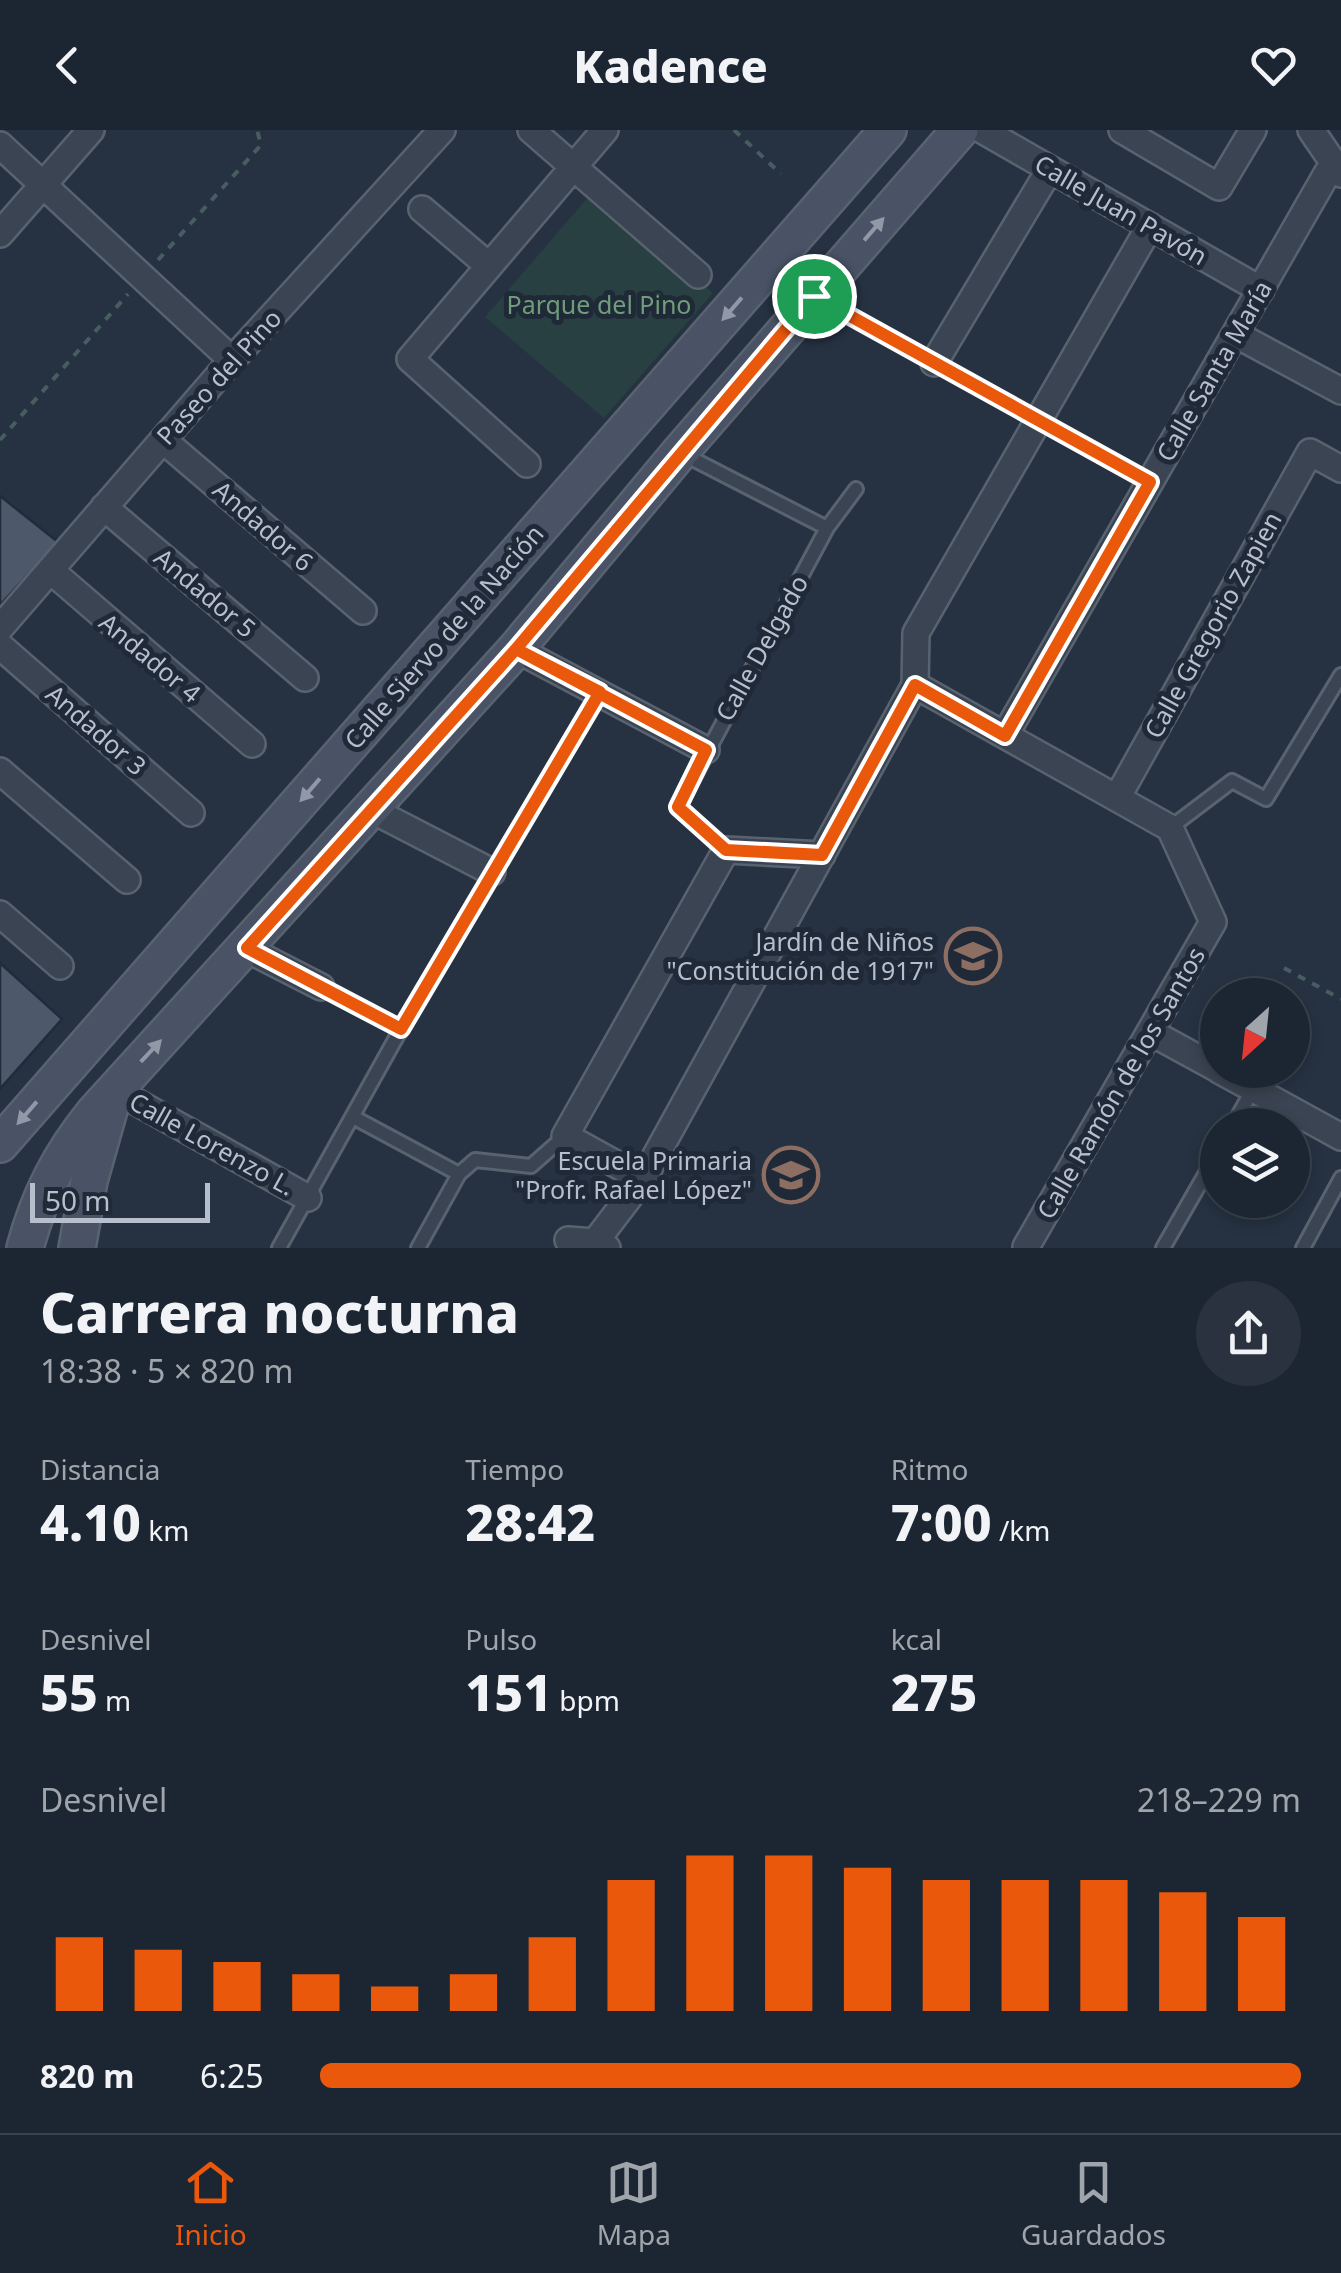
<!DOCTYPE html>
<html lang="es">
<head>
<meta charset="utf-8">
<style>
	body { margin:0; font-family:"Noto Sans",sans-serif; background:#29323e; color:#f1f3f6; height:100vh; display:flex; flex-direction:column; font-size:38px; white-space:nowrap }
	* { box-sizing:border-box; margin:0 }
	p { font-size:32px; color:#a0a5ac }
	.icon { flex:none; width:55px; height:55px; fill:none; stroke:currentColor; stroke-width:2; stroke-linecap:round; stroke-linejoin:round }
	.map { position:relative; height:1118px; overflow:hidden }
	.side { display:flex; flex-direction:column; background:#1c2632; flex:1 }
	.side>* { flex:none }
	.needle { width:65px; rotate:207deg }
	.fabs { position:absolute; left:1200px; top:848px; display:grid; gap:20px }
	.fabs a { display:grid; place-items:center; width:110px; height:110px; border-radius:50%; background:#1c2632; box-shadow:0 5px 15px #0003,0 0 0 2px #3a434d; font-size:50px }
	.scale { position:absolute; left:30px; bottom:25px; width:180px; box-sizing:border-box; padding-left:10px; border:5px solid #b8bfcc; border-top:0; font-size:28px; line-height:35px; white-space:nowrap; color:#b8bfcc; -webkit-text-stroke:8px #1f2937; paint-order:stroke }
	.pin { position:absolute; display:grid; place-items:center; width:85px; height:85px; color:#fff; margin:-42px; border:5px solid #fff; border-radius:50%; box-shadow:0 2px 10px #0007 }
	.round { display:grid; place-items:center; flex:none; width:105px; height:105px; border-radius:52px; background:#29323e }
	.summary { display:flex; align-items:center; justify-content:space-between; height:170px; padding:0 40px }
	h1 { font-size:55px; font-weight:800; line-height:75px }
	.metrics { display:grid; grid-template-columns:repeat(3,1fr); gap:15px; height:170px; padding:10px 40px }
	.metrics div { display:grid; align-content:center }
	.metrics b { font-size:50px; font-weight:800 }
	.metrics small { font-size:28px; font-weight:400 }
	.metrics p { font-size:28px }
	.chart { height:280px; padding:20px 40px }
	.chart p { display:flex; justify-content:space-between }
	.chart svg { width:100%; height:180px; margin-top:10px; stroke:#ea580c; stroke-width:6 }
	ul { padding:0 40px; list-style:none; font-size:32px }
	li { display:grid; grid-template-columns:160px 120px 1fr; align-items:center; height:75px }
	li i { height:25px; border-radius:12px; background:#ea580c }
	header { display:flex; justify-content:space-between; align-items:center; height:130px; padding:0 40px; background:#1c2632; font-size:45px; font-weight:800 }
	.tabs { display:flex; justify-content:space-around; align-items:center; height:140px; border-top:2px solid #3a434d; background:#1c2632; font-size:28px; color:#a0a5ac }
	.tabs a { display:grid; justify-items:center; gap:5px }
	.tabs .selected { color:#ea580c }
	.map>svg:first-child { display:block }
</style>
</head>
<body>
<header><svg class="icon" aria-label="back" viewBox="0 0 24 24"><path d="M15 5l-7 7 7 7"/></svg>Kadence<svg class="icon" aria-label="heart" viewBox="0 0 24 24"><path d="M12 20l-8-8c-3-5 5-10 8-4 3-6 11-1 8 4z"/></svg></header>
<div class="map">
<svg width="1341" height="1118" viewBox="0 0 1341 1118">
	<rect width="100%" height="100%" fill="#263242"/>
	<path fill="#294043" d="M595,59L713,163L604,288L485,187Z"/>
	<path fill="#4d596b" stroke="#222b39" stroke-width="2.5" d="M0,366L58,412L0,475Z
		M0,833L62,889L0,959Z"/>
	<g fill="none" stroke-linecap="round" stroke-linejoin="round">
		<g stroke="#59626f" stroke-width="18">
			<path id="lane" d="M683,324L827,398
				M1170,698L1232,651L1266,669L1341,545
				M726,720L678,677L827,398L856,359
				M353,987L459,1044
				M1233,995L1253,959
				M279,1118L401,899L600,562
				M418,1118L459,1044L475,1030L531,1036L565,1006
				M1163,1118L1218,1022
				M1303,1118L1341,1048"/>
		</g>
		<g stroke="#59626f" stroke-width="30">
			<path id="street" d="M531,0L698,145
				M982,0L1261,160
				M1122,0L1219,57L1253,0
				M1311,0L1341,44
				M0,15L232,230
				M422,79L489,136
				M0,104L91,0
				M1235,204L1341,261
				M934,233L1050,39
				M163,310L363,481
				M527,334L410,229L605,0
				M104,377L305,548
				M50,440L252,614
				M0,498L232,230L442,0
				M0,516L191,683
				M516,519L706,620
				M915,555L1170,698L1213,792L1026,1117
				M1005,605L1333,33
				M0,641L127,750
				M1117,668L1310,322L1341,339
				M370,679L492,742
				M0,784L60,836
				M247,819L321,857
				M1152,903L1218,939
				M1219,940L1341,1007
				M115,960L308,1068
				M643,1049L565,1006L726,720L822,725
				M568,1110L595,1112L607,1118
				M595,1112L643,1049L915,555L916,503L1150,96"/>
		</g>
		<g stroke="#59626f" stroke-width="40">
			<path id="secondary" d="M0,1014L888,0
				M25,1118C39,1066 60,1025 94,983L516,519L680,322L960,0
				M77,1118L89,1051L111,973"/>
		</g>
		<path stroke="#475d60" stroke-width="4" stroke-dasharray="8 8" stroke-linecap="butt" d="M734,0L781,44
			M158,130L261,15L257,0
			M839,180L914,222
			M953,244L1018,281
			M1057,303L1128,340
			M0,310L128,164
			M1284,838L1341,869
			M343,869L383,890"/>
		<use href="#lane" stroke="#3b4452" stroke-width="12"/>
		<use href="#street" stroke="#3b4452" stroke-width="25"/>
		<use href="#secondary" stroke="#495365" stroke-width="35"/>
	</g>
	<defs><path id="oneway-solid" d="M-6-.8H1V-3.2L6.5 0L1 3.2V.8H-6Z" transform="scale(2.5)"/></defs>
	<g fill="#9199a8">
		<use href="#oneway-solid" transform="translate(874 99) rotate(-49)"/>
		<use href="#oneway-solid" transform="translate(732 179) rotate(131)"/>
		<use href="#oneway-solid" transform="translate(310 660) rotate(131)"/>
		<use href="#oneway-solid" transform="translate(151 921) rotate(-47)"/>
		<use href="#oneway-solid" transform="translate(27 983) rotate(131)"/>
	</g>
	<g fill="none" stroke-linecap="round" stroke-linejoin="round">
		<g stroke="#fff" stroke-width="20">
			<path id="route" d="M814,166L516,519L600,562L401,899L247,818L516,519L706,620L678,677L726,720L822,725L915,555L1005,606L1150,352L814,166"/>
		</g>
		<use href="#route" stroke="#ea580c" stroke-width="12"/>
	</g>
	<defs>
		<g id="school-ring" transform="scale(2.875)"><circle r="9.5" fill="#1f2937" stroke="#8d6e63" stroke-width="1.5"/><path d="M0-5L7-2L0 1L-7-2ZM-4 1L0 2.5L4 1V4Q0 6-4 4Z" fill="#8d6e63"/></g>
	</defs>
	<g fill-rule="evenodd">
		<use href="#school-ring" x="973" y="826"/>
		<use href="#school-ring" x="791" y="1045"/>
	</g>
	<g text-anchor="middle" stroke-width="10" stroke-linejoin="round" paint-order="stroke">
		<g font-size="25" fill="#b8bfcc" stroke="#1f2937">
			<text transform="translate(1121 80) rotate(30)" y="9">Calle Juan Pavón</text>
			<text transform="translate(1214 241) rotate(-60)" y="9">Calle Santa María</text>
			<text transform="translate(219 247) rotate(-48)" y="9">Paseo del Pino</text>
			<text transform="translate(263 396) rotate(41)" y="9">Andador 6</text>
			<text transform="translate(205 463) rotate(40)" y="9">Andador 5</text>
			<text transform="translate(1213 495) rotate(-61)" y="9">Calle Gregorio Zapien</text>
			<text transform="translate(444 507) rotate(-49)" y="9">Calle Siervo de la Nación</text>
			<text transform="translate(762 518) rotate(-61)" y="9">Calle Delgado</text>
			<text transform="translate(150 528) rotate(40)" y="9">Andador 4</text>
			<text transform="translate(96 600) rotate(41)" y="9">Andador 3</text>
			<text transform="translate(1121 953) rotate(-60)" y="9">Calle Ramón de los Santos</text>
			<text transform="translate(212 1014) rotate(29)" y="9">Calle Lorenzo L.</text>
		</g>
		<g font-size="25" fill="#6f9d7a" stroke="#1f2937">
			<text x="599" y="184">Parque del Pino</text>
		</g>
		<g font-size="25" fill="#b8bfcc" stroke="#1f2937" text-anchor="end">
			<text x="934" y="821">Jardín de Niños<tspan x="934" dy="29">"Constitución de 1917"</tspan></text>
			<text x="752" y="1040">Escuela Primaria<tspan x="752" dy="29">"Profr. Rafael López"</tspan></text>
		</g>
	</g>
</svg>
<div class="fabs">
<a><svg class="needle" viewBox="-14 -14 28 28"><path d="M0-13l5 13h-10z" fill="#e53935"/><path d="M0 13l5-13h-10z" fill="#a0a5ac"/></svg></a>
<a><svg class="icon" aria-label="layers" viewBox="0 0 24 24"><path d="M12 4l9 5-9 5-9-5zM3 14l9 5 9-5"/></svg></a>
</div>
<div class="scale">50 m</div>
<div class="pin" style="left:814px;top:166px;background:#1e9e55"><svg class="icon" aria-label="arrive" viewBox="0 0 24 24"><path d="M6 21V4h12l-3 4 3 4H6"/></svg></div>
</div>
<section class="side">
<div class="summary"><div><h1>Carrera nocturna</h1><p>18:38 · 5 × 820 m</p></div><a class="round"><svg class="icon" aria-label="share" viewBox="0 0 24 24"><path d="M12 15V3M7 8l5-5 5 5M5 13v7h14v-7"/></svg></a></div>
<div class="metrics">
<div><p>Distancia</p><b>4.10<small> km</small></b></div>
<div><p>Tiempo</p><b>28:42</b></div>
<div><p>Ritmo</p><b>7:00<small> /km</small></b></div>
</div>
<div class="metrics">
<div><p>Desnivel</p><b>55<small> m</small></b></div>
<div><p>Pulso</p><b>151<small> bpm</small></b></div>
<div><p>kcal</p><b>275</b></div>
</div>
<div class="chart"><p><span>Desnivel</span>218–229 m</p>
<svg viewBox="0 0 160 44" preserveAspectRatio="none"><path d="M5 44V26M15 44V29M25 44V32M35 44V35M45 44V38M55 44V35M65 44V26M75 44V12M85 44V6M95 44V6M105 44V9M115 44V12M125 44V12M135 44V12M145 44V15M155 44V21"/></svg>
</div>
<ul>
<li><b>820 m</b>6:25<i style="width:100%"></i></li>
</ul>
</section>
<nav class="tabs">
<a class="selected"><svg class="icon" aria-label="home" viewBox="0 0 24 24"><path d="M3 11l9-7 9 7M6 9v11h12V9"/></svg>Inicio</a>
<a><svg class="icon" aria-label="map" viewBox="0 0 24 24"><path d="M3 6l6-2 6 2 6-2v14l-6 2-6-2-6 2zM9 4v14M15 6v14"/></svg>Mapa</a>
<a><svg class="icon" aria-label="saved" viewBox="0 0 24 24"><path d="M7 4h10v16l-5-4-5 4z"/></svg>Guardados</a>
</nav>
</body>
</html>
